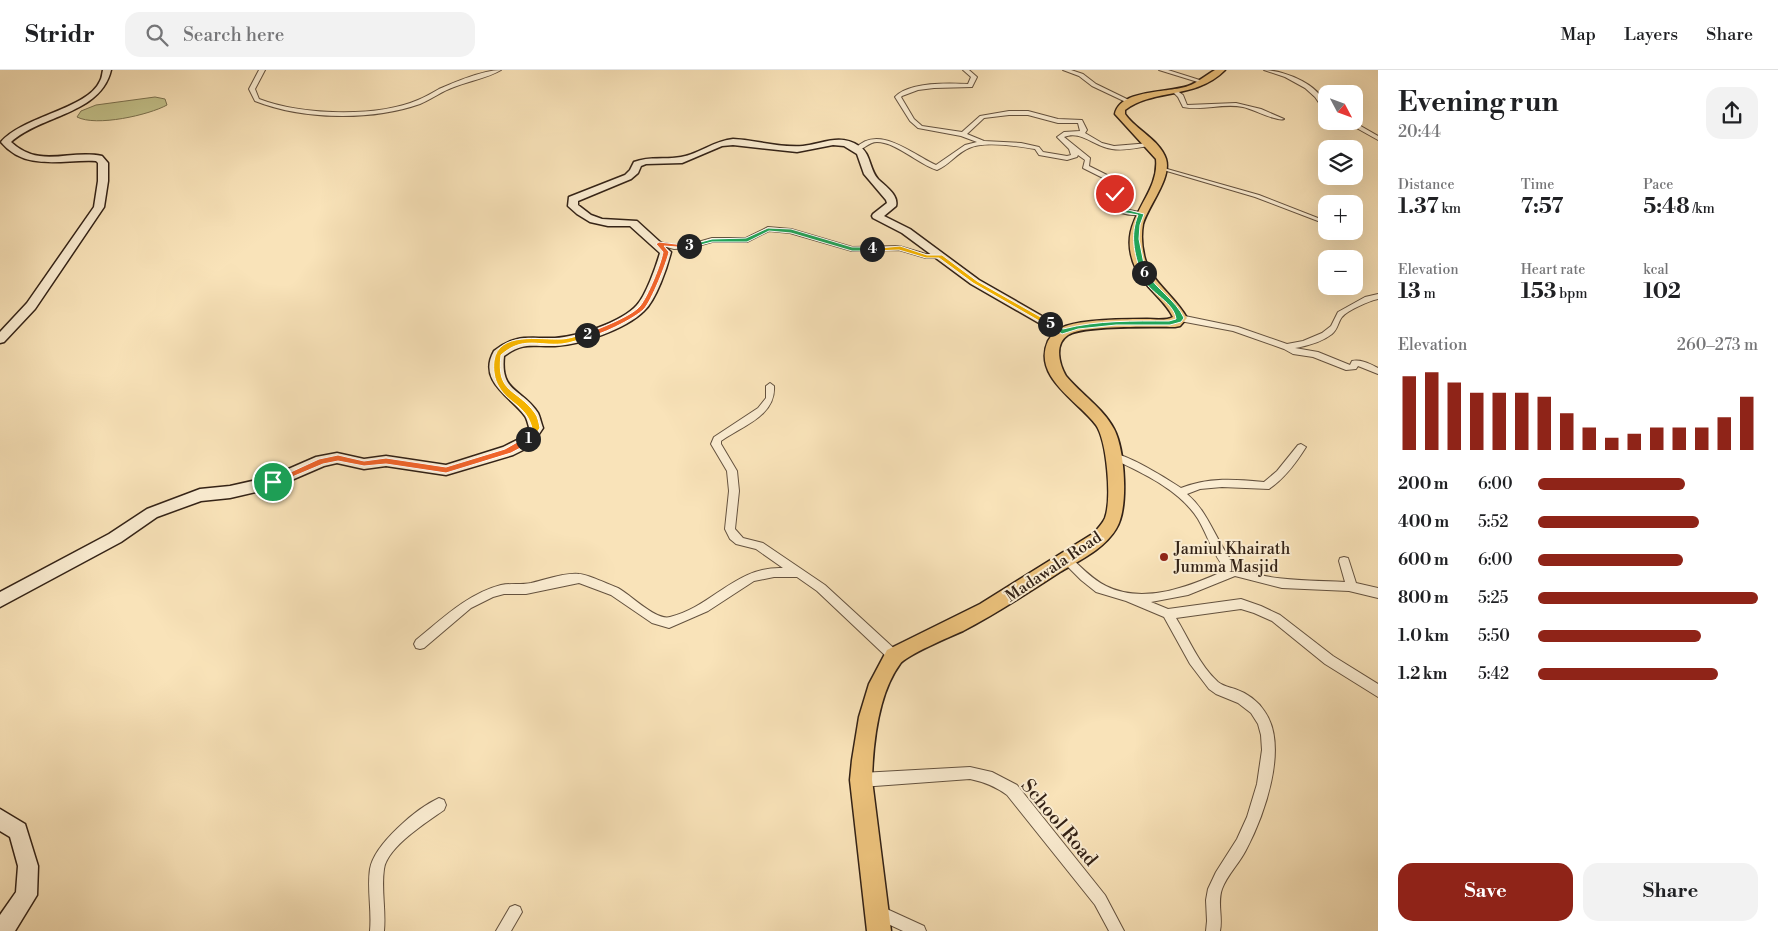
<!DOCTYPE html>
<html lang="en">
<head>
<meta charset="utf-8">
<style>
	body { margin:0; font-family:"Libre Bodoni",serif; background:#f2f2f2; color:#202124; height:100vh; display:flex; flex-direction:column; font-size:19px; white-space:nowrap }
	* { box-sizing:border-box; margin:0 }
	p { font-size:16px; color:#757577 }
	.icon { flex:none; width:28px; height:28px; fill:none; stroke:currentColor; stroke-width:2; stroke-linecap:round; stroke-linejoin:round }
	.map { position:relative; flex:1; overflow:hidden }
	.drawer { display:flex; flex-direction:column; background:#fff; width:400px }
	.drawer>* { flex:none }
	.needle { width:32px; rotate:131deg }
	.buttons { position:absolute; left:1318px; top:15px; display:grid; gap:10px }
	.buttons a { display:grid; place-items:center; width:45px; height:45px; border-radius:10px; background:#fff; box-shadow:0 5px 20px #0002; font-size:25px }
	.pin { position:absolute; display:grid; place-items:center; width:42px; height:42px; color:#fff; margin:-21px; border:2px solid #fff; border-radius:50%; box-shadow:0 1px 5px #0007 }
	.km { position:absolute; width:25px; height:25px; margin:-12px; border-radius:50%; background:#222; color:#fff; font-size:14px; line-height:25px; text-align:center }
	.round { display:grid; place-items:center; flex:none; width:52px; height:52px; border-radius:15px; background:#f2f2f2 }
	.summary { display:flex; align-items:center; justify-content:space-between; height:85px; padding:0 20px }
	h1 { font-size:28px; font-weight:800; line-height:38px }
	.stats { display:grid; grid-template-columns:repeat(3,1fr); gap:8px; height:85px; padding:5px 20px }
	.stats div { display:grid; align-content:center }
	.stats b { font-size:21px; font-weight:800 }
	.stats small { font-size:14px; font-weight:400 }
	.stats p { font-size:14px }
	.chart { height:140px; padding:10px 20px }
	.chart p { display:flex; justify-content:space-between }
	.chart svg { width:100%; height:90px; margin-top:5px; stroke:#8f2418; stroke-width:6 }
	.primary-button { display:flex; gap:10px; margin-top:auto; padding:10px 20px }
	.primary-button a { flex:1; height:58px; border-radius:15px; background:#8f2418; color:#fff; font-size:20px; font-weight:800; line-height:58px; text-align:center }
	.primary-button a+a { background:#f2f2f2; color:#202124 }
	ul { padding:0 20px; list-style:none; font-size:16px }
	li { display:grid; grid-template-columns:80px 60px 1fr; align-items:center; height:38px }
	li i { height:12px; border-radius:6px; background:#8f2418 }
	header { display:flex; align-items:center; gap:30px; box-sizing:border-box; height:70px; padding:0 25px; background:#fff; border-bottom:1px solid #e0e0e0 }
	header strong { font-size:24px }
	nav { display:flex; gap:28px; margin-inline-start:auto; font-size:18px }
	.search { width:350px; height:45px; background:#f2f2f2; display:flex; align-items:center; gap:12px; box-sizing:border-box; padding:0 18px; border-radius:15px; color:#757577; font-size:19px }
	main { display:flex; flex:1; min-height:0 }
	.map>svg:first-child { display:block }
</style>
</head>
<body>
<header>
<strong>Stridr</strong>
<div class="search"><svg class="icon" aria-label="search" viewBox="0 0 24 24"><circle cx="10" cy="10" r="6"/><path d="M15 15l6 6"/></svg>Search here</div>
<nav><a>Map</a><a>Layers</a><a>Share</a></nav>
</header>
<main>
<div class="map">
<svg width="1378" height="861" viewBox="0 0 1378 861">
	<rect width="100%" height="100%" fill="#f9e3b9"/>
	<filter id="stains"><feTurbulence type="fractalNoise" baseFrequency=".004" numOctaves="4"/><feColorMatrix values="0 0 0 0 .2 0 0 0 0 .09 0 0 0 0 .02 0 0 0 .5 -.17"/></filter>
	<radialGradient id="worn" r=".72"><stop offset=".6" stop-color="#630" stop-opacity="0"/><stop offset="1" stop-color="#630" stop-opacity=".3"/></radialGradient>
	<path fill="#c3c28b" stroke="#7b7250" d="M155,27L165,29L167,35C149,45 96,57 77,47L81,41L96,35Z"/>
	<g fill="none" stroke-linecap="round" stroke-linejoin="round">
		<g stroke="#64523f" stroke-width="2">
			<path id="street" d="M259,0H265L255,19L259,29C301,45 376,48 418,30C425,27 432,23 439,19C455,12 483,0 501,0C488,8 469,11 454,17C442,21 432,29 420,34C372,51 303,50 255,31L249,19Z
				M963,0H969L977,7L972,17L934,18L918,20L902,26L901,27L914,49L922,56L962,62L980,46L1009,41H1028L1058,49L1082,50L1087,60L1085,63L1102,73L1114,76L1150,73V75L1148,76C1136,78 1124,81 1112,79C1094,77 1082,60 1064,67L1090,88L1089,96L1111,107V109L1108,111L1118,124L1115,134L1120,138L1144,143V145C1132,146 1117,144 1108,135L1112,124L1101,110L1103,108L1083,98L1085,90L1078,85L1077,87L1067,90L1039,85L1035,79C1018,76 984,71 969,78C957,83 949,95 937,100C918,94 896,72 877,72C868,72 863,81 856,80L855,79C878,53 913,85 936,95L965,75L977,72L961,66L918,58L910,51L895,27C908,12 950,13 968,14L971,7ZM1009,45H1028L1058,53H1078L1080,61L1064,62L1057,67L1069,79L1071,85L1067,86L1043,82L1039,77L1021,73L984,71L967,64L984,48Z
				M1063,0H1071L1083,4L1096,14L1133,32L1128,33L1092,16L1079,6Z
				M1159,0H1168L1206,12L1201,13Z
				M1264,0C1284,0 1326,16 1326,41L1324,40L1315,27L1305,18L1285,7Z
				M1176,20L1183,25L1187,35L1236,33L1261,39L1284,49C1277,52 1253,39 1243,37C1223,33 1203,41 1183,37L1178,27L1173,22Z
				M1344,51H1352L1378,66V70Z
				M1160,97L1259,125L1323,150L1318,151L1255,127L1160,99Z
				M768,157L791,159L852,177L899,176L926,184H940L944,186L940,188H926L899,180L852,181L790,163L769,161L747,172H712L691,178L674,179L655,174L659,172L674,175L691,174L712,168H746Z
				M1378,224V229C1369,231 1348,240 1342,247C1338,252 1338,259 1332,264C1322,272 1307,276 1295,278L1318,282L1350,295L1352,291C1361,289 1370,294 1378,298V304L1358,296L1356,299L1346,300L1313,287L1293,284L1284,279L1233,261L1180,251L1176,248L1180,245L1238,257L1287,274L1303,271L1322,263L1331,256L1338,242L1365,227Z
				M770,313L774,316C776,346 742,356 721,371V374L737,401L739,421L735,459L743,468L763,473L825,515L898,582L900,586L898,590L894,591L890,590L817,521L797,507H774L754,511L708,541L669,558L652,553L611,525L579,513L526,524H504L493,527L471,538L424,578L420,579L416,578L414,574L416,570C442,549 467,524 501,515C511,513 521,515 531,513C544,510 566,502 579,504C587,504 610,515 618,518C631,525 656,551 670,547C712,537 736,496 783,498L756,479L736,474L730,469L725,459L729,421L727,401L711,374L714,367L758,338L766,328V316Z
				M1301,374L1306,377C1296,393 1285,408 1269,419L1222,417L1200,419L1187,424C1207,441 1213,463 1227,484C1230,489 1234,496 1239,498C1268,512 1314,510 1345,512L1339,491L1340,488L1344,487L1348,488L1349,491L1356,513L1378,518V528L1349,521L1282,518L1235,506L1188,525L1151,532L1168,539L1241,529L1261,536L1280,545L1333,586L1378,614V627L1325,594L1272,551L1254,543L1241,539L1176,548C1189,569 1199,595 1218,612C1223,616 1229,617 1235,619C1247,623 1258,631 1265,642C1289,677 1264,746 1246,780C1239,794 1227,805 1222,819C1217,833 1223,847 1220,861H1206L1207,851L1206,830L1208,819L1216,802L1237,769L1247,747L1257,714L1262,680L1261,665L1258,654L1251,643L1238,633L1216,624L1209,619L1190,594L1164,547L1126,531L1096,522L1081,510L1061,490L1062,487L1066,486L1070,487C1081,497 1092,509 1106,516C1144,535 1191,516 1226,500C1213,485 1208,466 1198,449C1179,419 1142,403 1111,388L1109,386L1111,384C1123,381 1169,410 1181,418C1208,407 1236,409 1264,412L1277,401L1298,375Z
				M970,697L992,702L1017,715L1105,825L1124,861H1109L1095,835L1007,725C995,716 984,712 970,709L861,717L856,715L854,710L856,705L861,703Z
				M439,728L444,730L446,735L444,740C427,752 387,777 384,799C381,819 386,840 384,861H370C372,840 367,819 370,799C374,774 417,738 439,728Z
				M515,835L520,837L522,842L511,861H496L510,837Z
				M878,835L924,856L926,861H903L873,847L871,842L873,837Z"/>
		</g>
		<g stroke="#332216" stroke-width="3">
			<path id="secondary" d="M103,0H111C101,44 41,45 11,72C40,99 69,79 102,86L108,93V111L104,137L35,239L4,272L0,273V262L27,233L94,137L98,111V93L96,91C63,89 26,102 1,72C23,46 88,39 100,11C102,8 102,4 103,0Z
				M733,69C756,70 779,78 803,76C822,74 840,63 859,76C871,83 869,99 878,109C885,116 899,125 896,136L884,146L910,159L979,210L1068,261L1062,265L1058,264L971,214L902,163L873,148L872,146L873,144L887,133L886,130L864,104L857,84L844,76L833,75L797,82L733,75L722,76L682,93L646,94L641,96L638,103L631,109L578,131V135L591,145L602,149L637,151L671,182C667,198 656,230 644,241C626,259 580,275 555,276C533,277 524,271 504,286C500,323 522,318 538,343C540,347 541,353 543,358L531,376L513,385L446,405L386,396L364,399L337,393L324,396L273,418L230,428L201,431L157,447L121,472L0,537V522L109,464L147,439L200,419L230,416L270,407L316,387L337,383L364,389L386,386L446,395L503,377L521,368L529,357C528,354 527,349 525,346C511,327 477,311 494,281C517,263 529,269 555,268C577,267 622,252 637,235C646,225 656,197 660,183L630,156H608L590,152L577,144L568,136L569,127L625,105L630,100L634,92C650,86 664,90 681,87C699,84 713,71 733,69Z
				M0,739L25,754L38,796L37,825L15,861H0V845L16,822L18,796L10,767L0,761Z"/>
		</g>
		<g stroke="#332216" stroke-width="3">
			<path id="primary" d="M1215,0H1225C1195,30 1154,18 1125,40V44C1136,60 1160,70 1166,89C1172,108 1148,136 1143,154C1141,165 1142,178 1145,189C1152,213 1175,226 1187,248L1180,256L1175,257C1154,257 1083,255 1068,265C1054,274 1059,294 1066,306C1081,324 1103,338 1114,359C1125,380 1129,439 1116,459C1104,479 1080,490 1060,502C1028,523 997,543 963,561C951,566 905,586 900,594C878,624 873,674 872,710L891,861H867L850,710L852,690L859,647L869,614L887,580L980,534L1094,463C1098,458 1103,453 1105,448C1112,429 1107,371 1096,355C1078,331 1032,307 1048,271C1051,266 1055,261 1061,258C1078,249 1127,249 1147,249C1155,249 1166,251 1173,247C1164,229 1145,218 1136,199C1113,150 1160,129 1156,89L1115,44C1120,19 1169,23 1188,16C1197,13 1206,5 1215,0Z"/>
		</g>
		<use href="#street" fill="#fbedd2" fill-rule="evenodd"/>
		<use href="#secondary" fill="#fbedd2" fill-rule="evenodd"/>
		<use href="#primary" fill="#ecc27c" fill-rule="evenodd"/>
	</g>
	<path fill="#f0652b" stroke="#fff" d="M528,366L532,369L528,374L511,383L446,403L386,394L364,396L338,391L323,394L273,415L269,412L319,389L338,385L364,391L386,388L446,397L505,379Z"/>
	<path fill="#f5b400" stroke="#fff" d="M587,263L589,264V267C581,269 571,273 562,274C537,276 523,266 501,285C496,324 517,318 535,343C538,347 539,353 540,358L531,371H525L524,369L532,358C526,335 509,334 499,317C494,309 493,299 494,291C498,261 540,270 561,269C569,269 579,265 587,263Z"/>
	<path fill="#f0652b" stroke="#fff" d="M659,172L692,176L689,178L664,176L669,182C667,192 651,232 644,239C636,248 596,268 585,267V264C598,259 632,246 640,236C648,226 661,194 663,182L656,174Z"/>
	<path fill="#22a559" stroke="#fff" d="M768,158L791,159L852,177H872L875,179L872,181H852L791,163L769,161L747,172H712L689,178L686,176L712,169L746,168Z"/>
	<path fill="#f5b400" stroke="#fff" d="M900,176L927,185H942L977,211L1053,254L1048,256L973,213L939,188H926L899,180L872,181L870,179Z"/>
	<path fill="#22a559" stroke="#fff" d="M1141,202H1146C1156,219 1176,230 1184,248L1181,252L1170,255H1116L1078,259L1062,264L1047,254L1052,253L1063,259C1098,250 1134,251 1169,251L1176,249C1174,230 1143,221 1141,202Z"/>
	<path fill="#22a559" stroke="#fff" d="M1115,123L1118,124L1114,134L1120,138L1144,144L1140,155L1139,169L1146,204L1141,203C1134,183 1130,165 1138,145L1116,141L1109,136L1113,124Z"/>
	<circle fill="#8f2418" stroke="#fbedd2" stroke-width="2" cx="1164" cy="487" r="5"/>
	<g text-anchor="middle" stroke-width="4" stroke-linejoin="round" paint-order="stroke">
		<g font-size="16" fill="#332216" stroke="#fbedd2" text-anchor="start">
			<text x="1174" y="484">Jamiul Khairath<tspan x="1174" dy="18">Jumma Masjid</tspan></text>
		</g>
		<g font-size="16" fill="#332216" stroke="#fbedd2">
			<text transform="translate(1053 496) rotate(-34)" y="6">Madawala Road</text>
		</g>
		<g font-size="19" fill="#332216" stroke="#fbedd2">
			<text transform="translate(1060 752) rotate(50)" y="7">School Road</text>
		</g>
	</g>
	<rect width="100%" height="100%" filter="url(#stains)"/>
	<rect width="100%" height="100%" fill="url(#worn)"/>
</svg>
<div class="buttons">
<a><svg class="needle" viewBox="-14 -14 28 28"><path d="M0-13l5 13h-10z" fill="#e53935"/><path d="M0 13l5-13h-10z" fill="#757577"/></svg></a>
<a><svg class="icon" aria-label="layers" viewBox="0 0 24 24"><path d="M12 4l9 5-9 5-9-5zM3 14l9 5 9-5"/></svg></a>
<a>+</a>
<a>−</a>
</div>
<div class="pin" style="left:273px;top:412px;background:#1e9e55"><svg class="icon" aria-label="arrive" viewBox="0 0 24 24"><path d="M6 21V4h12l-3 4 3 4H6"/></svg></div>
<div class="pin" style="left:1115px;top:124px;background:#d93025"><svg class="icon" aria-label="check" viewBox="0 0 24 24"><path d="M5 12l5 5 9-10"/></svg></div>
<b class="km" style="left:528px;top:369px">1</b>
<b class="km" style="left:587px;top:265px">2</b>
<b class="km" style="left:689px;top:176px">3</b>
<b class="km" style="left:872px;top:179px">4</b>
<b class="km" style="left:1050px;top:254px">5</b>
<b class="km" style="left:1144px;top:203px">6</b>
</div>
<section class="drawer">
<div class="summary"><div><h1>Evening run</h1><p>20:44</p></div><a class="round"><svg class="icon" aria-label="share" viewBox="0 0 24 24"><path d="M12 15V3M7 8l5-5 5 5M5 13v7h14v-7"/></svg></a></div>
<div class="stats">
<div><p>Distance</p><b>1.37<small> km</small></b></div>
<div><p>Time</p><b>7:57</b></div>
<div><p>Pace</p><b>5:48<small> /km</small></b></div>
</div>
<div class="stats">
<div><p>Elevation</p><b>13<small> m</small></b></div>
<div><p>Heart rate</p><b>153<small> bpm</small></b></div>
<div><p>kcal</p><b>102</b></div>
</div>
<div class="chart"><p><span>Elevation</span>260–273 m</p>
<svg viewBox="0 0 160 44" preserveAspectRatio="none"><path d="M5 44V8M15 44V6M25 44V11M35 44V16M45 44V16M55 44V16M65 44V18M75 44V26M85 44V33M95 44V38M105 44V36M115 44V33M125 44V33M135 44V33M145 44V28M155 44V18"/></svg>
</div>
<ul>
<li><b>200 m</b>6:00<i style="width:67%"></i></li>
<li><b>400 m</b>5:52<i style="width:73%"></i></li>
<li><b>600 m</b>6:00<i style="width:66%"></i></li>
<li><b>800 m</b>5:25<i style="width:100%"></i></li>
<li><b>1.0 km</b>5:50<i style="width:74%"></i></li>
<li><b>1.2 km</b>5:42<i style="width:82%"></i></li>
</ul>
<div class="primary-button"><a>Save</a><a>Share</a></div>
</section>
</main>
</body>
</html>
